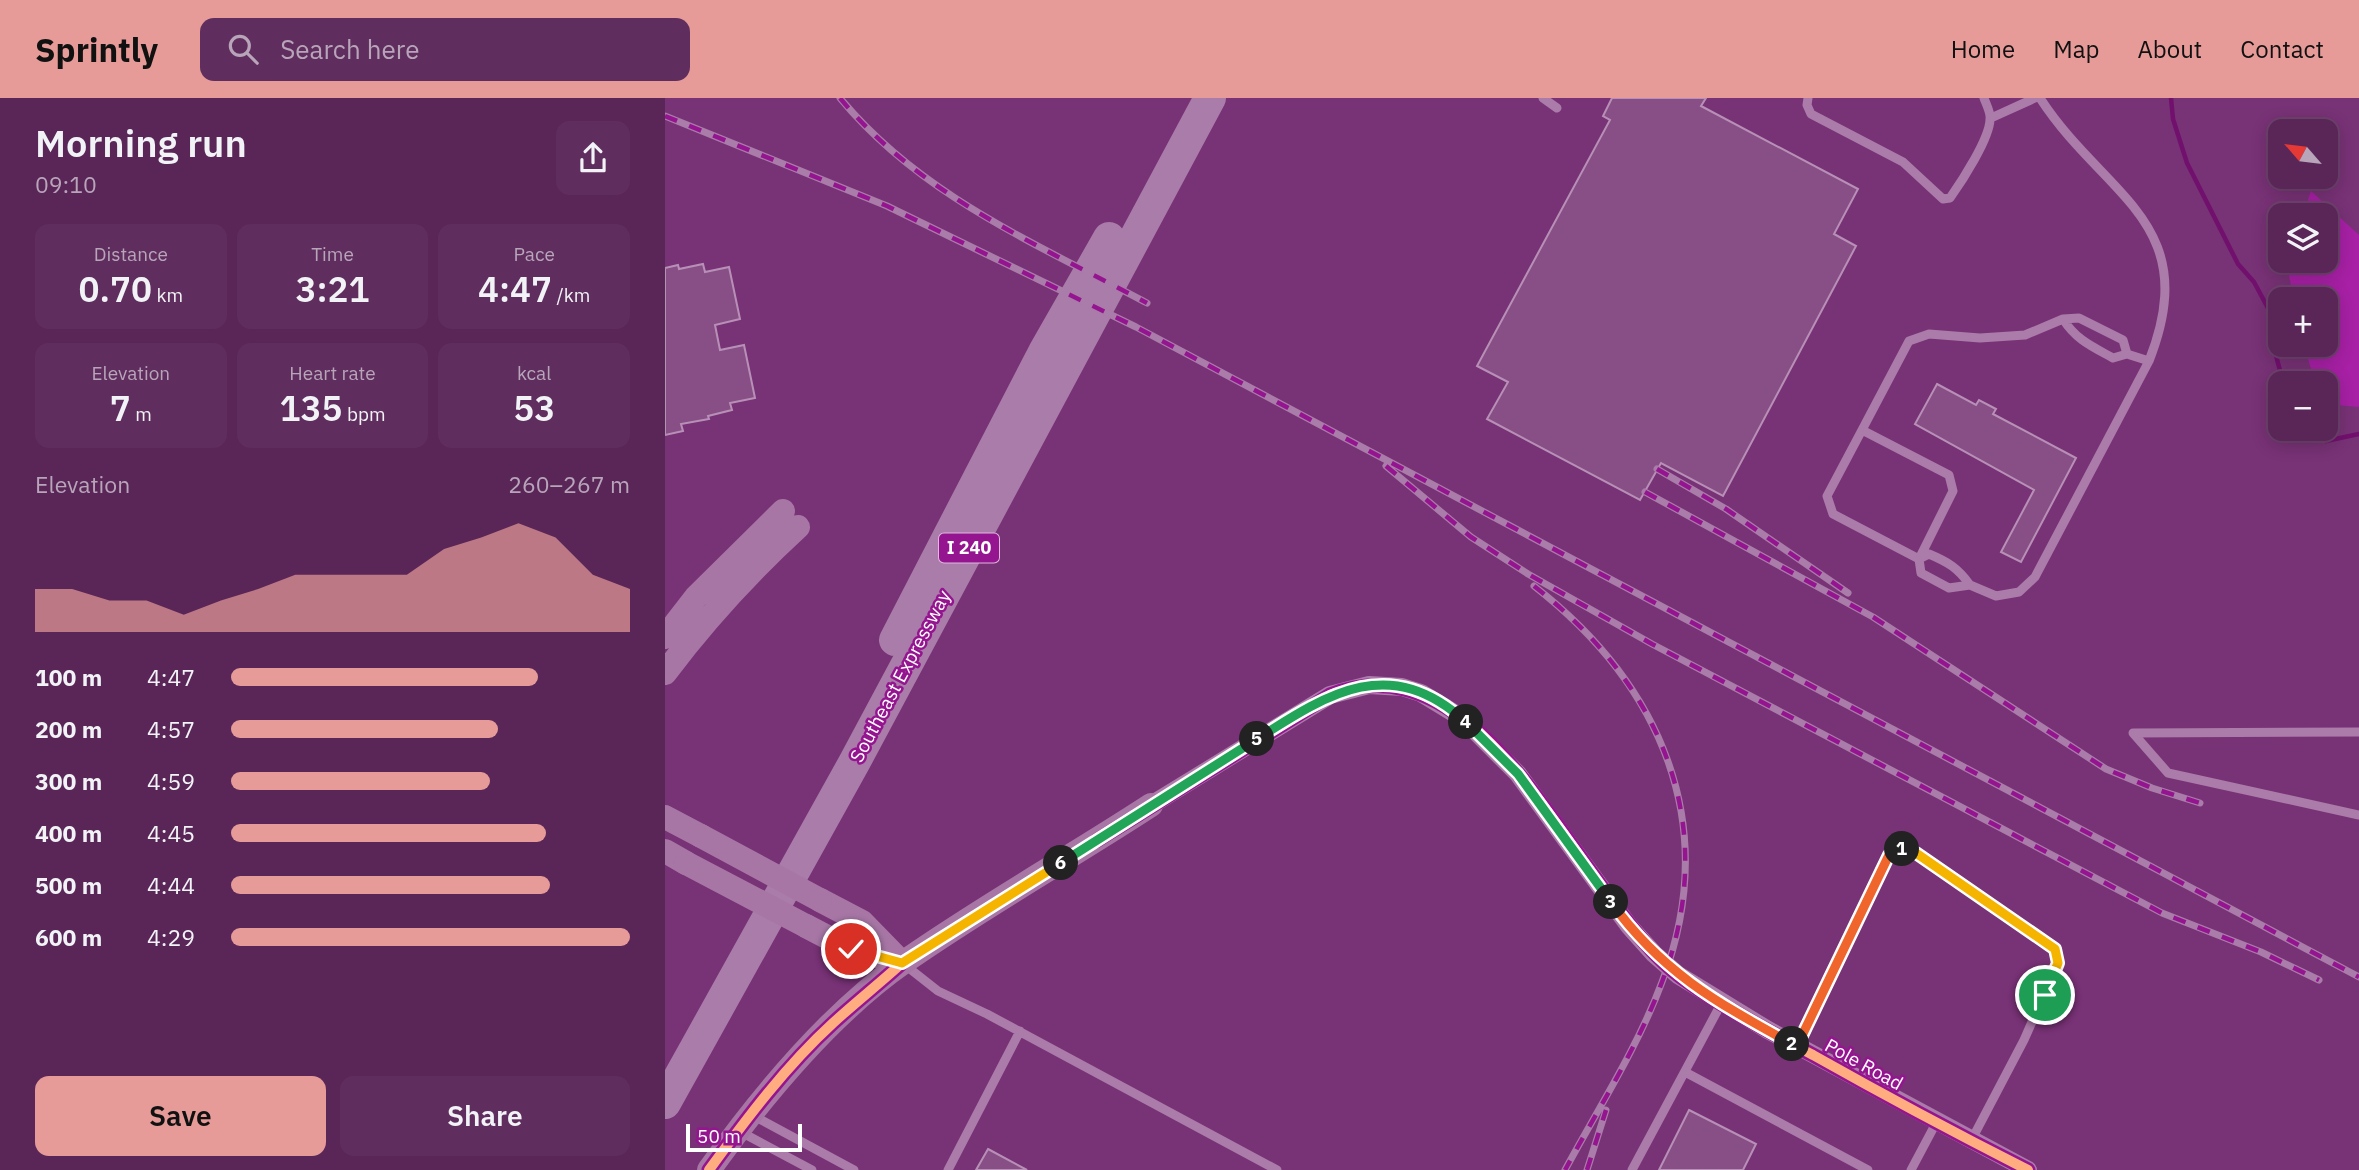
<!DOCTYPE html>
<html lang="en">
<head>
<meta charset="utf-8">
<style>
	body { margin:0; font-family:"IBM Plex Sans",sans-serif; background:#602e5e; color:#f1f3f6; height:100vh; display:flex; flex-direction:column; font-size:26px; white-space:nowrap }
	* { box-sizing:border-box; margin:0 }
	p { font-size:23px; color:#b8a5ba }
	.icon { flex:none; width:38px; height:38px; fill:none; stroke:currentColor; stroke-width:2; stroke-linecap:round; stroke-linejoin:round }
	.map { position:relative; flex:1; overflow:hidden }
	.side { display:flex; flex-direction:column; background:#5a2658; width:665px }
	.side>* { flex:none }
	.needle { width:46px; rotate:298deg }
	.buttons { position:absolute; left:1603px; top:21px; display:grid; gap:14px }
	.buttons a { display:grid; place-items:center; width:70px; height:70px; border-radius:14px; background:#5a2658; box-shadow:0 4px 18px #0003,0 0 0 2px #6f436e; font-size:35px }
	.scale { position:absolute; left:21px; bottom:18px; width:116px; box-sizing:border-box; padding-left:7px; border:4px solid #fff; border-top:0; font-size:19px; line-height:24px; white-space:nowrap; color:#fff; -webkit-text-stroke:5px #951591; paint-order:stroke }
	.pin { position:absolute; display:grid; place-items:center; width:60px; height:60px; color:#fff; margin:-30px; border:4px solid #fff; border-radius:50%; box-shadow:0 2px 7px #0007 }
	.km { position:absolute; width:35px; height:35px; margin:-18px; border-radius:50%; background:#222; color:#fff; font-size:19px; line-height:35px; text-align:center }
	.round { display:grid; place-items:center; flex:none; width:74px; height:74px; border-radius:14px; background:#602e5e }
	.overview { display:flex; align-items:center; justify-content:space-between; height:119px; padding:0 35px }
	h1 { font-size:38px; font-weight:600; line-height:52px }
	.figures { display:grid; grid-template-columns:repeat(3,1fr); gap:10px; height:119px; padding:7px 35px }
	.figures div { display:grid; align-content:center; border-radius:14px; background:#602e5e; text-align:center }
	.figures b { font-size:35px; font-weight:600 }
	.figures small { font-size:19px; font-weight:400 }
	.figures p { font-size:19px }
	.chart { height:196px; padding:14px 35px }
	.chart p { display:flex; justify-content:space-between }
	.chart svg { width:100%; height:126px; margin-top:7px; fill:#e69b98; opacity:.7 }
	.action { display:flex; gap:14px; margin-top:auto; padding:14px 35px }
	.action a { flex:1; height:80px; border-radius:14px; background:#e69b98; color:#111; font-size:28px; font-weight:600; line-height:80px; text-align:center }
	.action a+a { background:#602e5e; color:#f1f3f6 }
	ul { padding:0 35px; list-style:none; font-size:23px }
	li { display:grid; grid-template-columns:112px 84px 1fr; align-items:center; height:52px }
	li i { height:18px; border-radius:9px; background:#e69b98 }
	header { display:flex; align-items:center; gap:42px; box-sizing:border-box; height:98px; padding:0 35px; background:#e69b98; color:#111 }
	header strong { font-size:33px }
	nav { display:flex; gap:38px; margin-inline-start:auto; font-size:24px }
	.search { width:490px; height:63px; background:#602e5e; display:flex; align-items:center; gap:18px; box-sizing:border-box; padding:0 24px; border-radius:14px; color:#b8a5ba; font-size:26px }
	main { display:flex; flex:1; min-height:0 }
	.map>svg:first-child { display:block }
</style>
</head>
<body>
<header>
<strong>Sprintly</strong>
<div class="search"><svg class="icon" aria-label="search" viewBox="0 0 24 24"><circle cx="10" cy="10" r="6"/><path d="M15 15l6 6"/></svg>Search here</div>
<nav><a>Home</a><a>Map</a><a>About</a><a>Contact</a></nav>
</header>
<main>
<section class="side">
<div class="overview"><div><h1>Morning run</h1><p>09:10</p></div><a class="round"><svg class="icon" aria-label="share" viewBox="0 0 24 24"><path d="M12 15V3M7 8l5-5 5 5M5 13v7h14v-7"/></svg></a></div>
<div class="figures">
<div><p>Distance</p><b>0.70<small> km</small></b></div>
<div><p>Time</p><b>3:21</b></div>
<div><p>Pace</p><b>4:47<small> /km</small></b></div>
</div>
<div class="figures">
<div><p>Elevation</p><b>7<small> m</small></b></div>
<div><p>Heart rate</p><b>135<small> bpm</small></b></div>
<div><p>kcal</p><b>53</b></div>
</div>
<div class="chart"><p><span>Elevation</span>260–267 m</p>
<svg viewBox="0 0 160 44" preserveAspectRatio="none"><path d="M0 44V29L10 29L20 33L30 33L40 38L50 33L60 29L70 24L80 24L90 24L100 24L110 15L120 11L130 6L140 11L150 24L160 29V44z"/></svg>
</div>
<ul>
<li><b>100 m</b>4:47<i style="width:77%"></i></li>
<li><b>200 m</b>4:57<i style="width:67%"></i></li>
<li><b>300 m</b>4:59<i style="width:65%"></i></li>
<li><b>400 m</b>4:45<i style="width:79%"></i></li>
<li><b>500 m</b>4:44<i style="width:80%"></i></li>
<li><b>600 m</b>4:29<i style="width:100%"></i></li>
</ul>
<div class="action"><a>Save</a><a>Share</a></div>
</section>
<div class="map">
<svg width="1694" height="1072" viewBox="0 0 1694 1072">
	<rect width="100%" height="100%" fill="#783276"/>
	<path fill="#a720a5" d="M1646,93L1694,137V309L1661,306V285H1650L1639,247H1661V201H1629L1621,164L1661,163V117H1638Z"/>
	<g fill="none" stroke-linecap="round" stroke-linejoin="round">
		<path stroke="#72106e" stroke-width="4.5" d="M1506,0L1508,21L1522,65L1573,166L1589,184L1611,225C1604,241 1614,269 1619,285
			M1641,331L1661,343L1694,336"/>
	</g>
	<path fill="#874f85" stroke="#b890b7" stroke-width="2" d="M947,0H1041L1036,8L1193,91L1169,136L1191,148L1058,398L996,365L975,402L822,321L843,284L812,268L945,22L938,18Z
		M38,166L40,174L64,169L75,221L50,227L55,252L79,247L90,300L65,305L67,312L43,318L44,321L16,326L18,333L0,337V170L13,167L14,171Z
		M1272,286L1311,307L1314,302L1331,311L1328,316L1411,360L1356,464L1336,454L1369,392L1250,326Z
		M1024,1012L1091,1046L1078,1072H994Z
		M323,1051L362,1072H311Z"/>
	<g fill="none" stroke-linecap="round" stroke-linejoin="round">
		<path stroke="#ab7ba9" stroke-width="9" d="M878,0L892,10
			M1143,0L1142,7L1146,16L1238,64L1278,101L1285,100C1297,83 1325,40 1325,21C1326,15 1321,6 1319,0
			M1326,20L1370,0
			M1398,221C1411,242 1428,249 1448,260L1462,256L1484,263
			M1197,332L1284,377L1288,393L1254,461L1168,416L1162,398Z
			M1197,332L1244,243L1264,236L1315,240L1360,237L1398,221L1414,220L1458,242L1462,256
			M1305,487C1293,470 1283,464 1264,456L1254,461L1256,475L1284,490L1305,487L1331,498L1354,494L1370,479L1484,263C1539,123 1439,99 1375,0
			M1694,634L1468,635L1503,675L1694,717
			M240,867L273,893L322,916L612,1072
			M1132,949L1224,757L1236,751L1251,756L1390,851L1393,865L1359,942L1306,1043
			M1020,974L1203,1072
			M89,1018L189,1072
			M74,1033L147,1072
			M283,1072L355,933
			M967,1072L1056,906
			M1246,1072L1271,1025"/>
		<path stroke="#ab7ba9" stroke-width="18" d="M486,707L665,597L704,587L737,589L756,595L797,620L853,676L964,828L989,856L1013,877L1103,932L1363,1072"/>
		<path stroke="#a776a5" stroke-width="24" d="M0,539L31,499L118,413
			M0,575C40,522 84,474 133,429
			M0,719L36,738
			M0,753L21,765
			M155,802L197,824L237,865
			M141,828L185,851L234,864
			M44,1072C97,998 165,916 239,864C319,808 405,760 486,707"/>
		<path stroke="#aa7ca9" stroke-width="32" d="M230,542L379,254L444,140
			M0,1005L189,665L545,0"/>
		<g stroke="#aa7ca9" stroke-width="7">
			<path id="rail" d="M175,0C256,98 372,146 482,205
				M0,18L222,108L471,229L1694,879
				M721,368L806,439L863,476L987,546L1497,815L1596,854L1654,882
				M992,371L1061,411L1183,495
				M980,394L1208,519L1441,671L1487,690L1535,705
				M869,488C996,587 1057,726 997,884C973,949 933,1011 900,1072
				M922,1072L941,1012"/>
		</g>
		<use href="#rail" stroke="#951591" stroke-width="4.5" stroke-dasharray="13" stroke-linecap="butt"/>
		<path stroke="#a776a5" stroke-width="24" d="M36,738L155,802
			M21,765L141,828"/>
		<g stroke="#951591" stroke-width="15">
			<path id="cycleway" d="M431,743L665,597C824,534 914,804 1016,879C1057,909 1103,933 1148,957C1219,997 1290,1035 1363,1072
				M44,1072C82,1020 121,968 168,925C191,904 215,885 237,865"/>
		</g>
		<use href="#cycleway" stroke="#ffac80" stroke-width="10"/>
	</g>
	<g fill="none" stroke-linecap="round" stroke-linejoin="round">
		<g stroke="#fff" stroke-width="14">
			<path id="split-1" d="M1237,751L1251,755L1390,851L1393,865L1380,897"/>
		</g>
		<g stroke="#fff" stroke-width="14">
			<path id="split-2" d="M1127,946L1132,948L1224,757L1237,751"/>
		</g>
		<g stroke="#fff" stroke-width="14">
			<path id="split-3" d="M946,804C997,875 1053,905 1127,946"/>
		</g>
		<g stroke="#fff" stroke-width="14">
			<path id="split-4" d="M801,624L853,676L946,804"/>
		</g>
		<g stroke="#fff" stroke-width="14">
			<path id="split-5" d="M592,641C664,595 725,555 801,624"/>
		</g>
		<g stroke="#fff" stroke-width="14">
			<path id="split-6" d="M396,765L592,641"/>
		</g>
		<g stroke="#fff" stroke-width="14">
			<path id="split-7" d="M186,851L237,865L396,765"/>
		</g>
		<use href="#split-1" stroke="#f5b400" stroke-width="9"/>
		<use href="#split-2" stroke="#f0652b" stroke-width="9"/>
		<use href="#split-3" stroke="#f0652b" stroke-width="9"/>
		<use href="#split-4" stroke="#22a559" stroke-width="9"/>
		<use href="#split-5" stroke="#22a559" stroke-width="9"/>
		<use href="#split-6" stroke="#22a559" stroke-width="9"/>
		<use href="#split-7" stroke="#f5b400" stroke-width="9"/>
	</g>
	<g text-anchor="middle" stroke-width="5" stroke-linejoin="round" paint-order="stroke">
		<rect fill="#951591" stroke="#dfb9de" stroke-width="2" x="274" y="435.5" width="60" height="29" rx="5"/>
		<g font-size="18" font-weight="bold" fill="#fff">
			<text x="304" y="456">I 240</text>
		</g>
		<g font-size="19" fill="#fff" stroke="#951591">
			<text transform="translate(235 578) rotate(-62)" y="7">Southeast Expressway</text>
			<text transform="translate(1199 966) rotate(29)" y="7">Pole Road</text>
		</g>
	</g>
</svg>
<div class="buttons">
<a><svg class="needle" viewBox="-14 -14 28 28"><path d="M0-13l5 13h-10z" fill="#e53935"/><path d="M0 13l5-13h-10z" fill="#b8a5ba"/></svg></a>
<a><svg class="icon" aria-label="layers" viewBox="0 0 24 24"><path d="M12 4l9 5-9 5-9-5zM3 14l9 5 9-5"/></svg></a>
<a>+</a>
<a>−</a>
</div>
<div class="scale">50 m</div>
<div class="pin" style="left:1380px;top:897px;background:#1e9e55"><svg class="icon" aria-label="arrive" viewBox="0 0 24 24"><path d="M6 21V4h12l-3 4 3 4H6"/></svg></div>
<div class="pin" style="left:186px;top:851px;background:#d93025"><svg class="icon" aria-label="check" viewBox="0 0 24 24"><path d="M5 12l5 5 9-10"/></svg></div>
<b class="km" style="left:1237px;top:751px">1</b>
<b class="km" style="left:1127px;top:946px">2</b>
<b class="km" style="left:946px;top:804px">3</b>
<b class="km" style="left:801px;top:624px">4</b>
<b class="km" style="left:592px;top:641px">5</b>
<b class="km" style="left:396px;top:765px">6</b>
</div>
</main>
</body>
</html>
